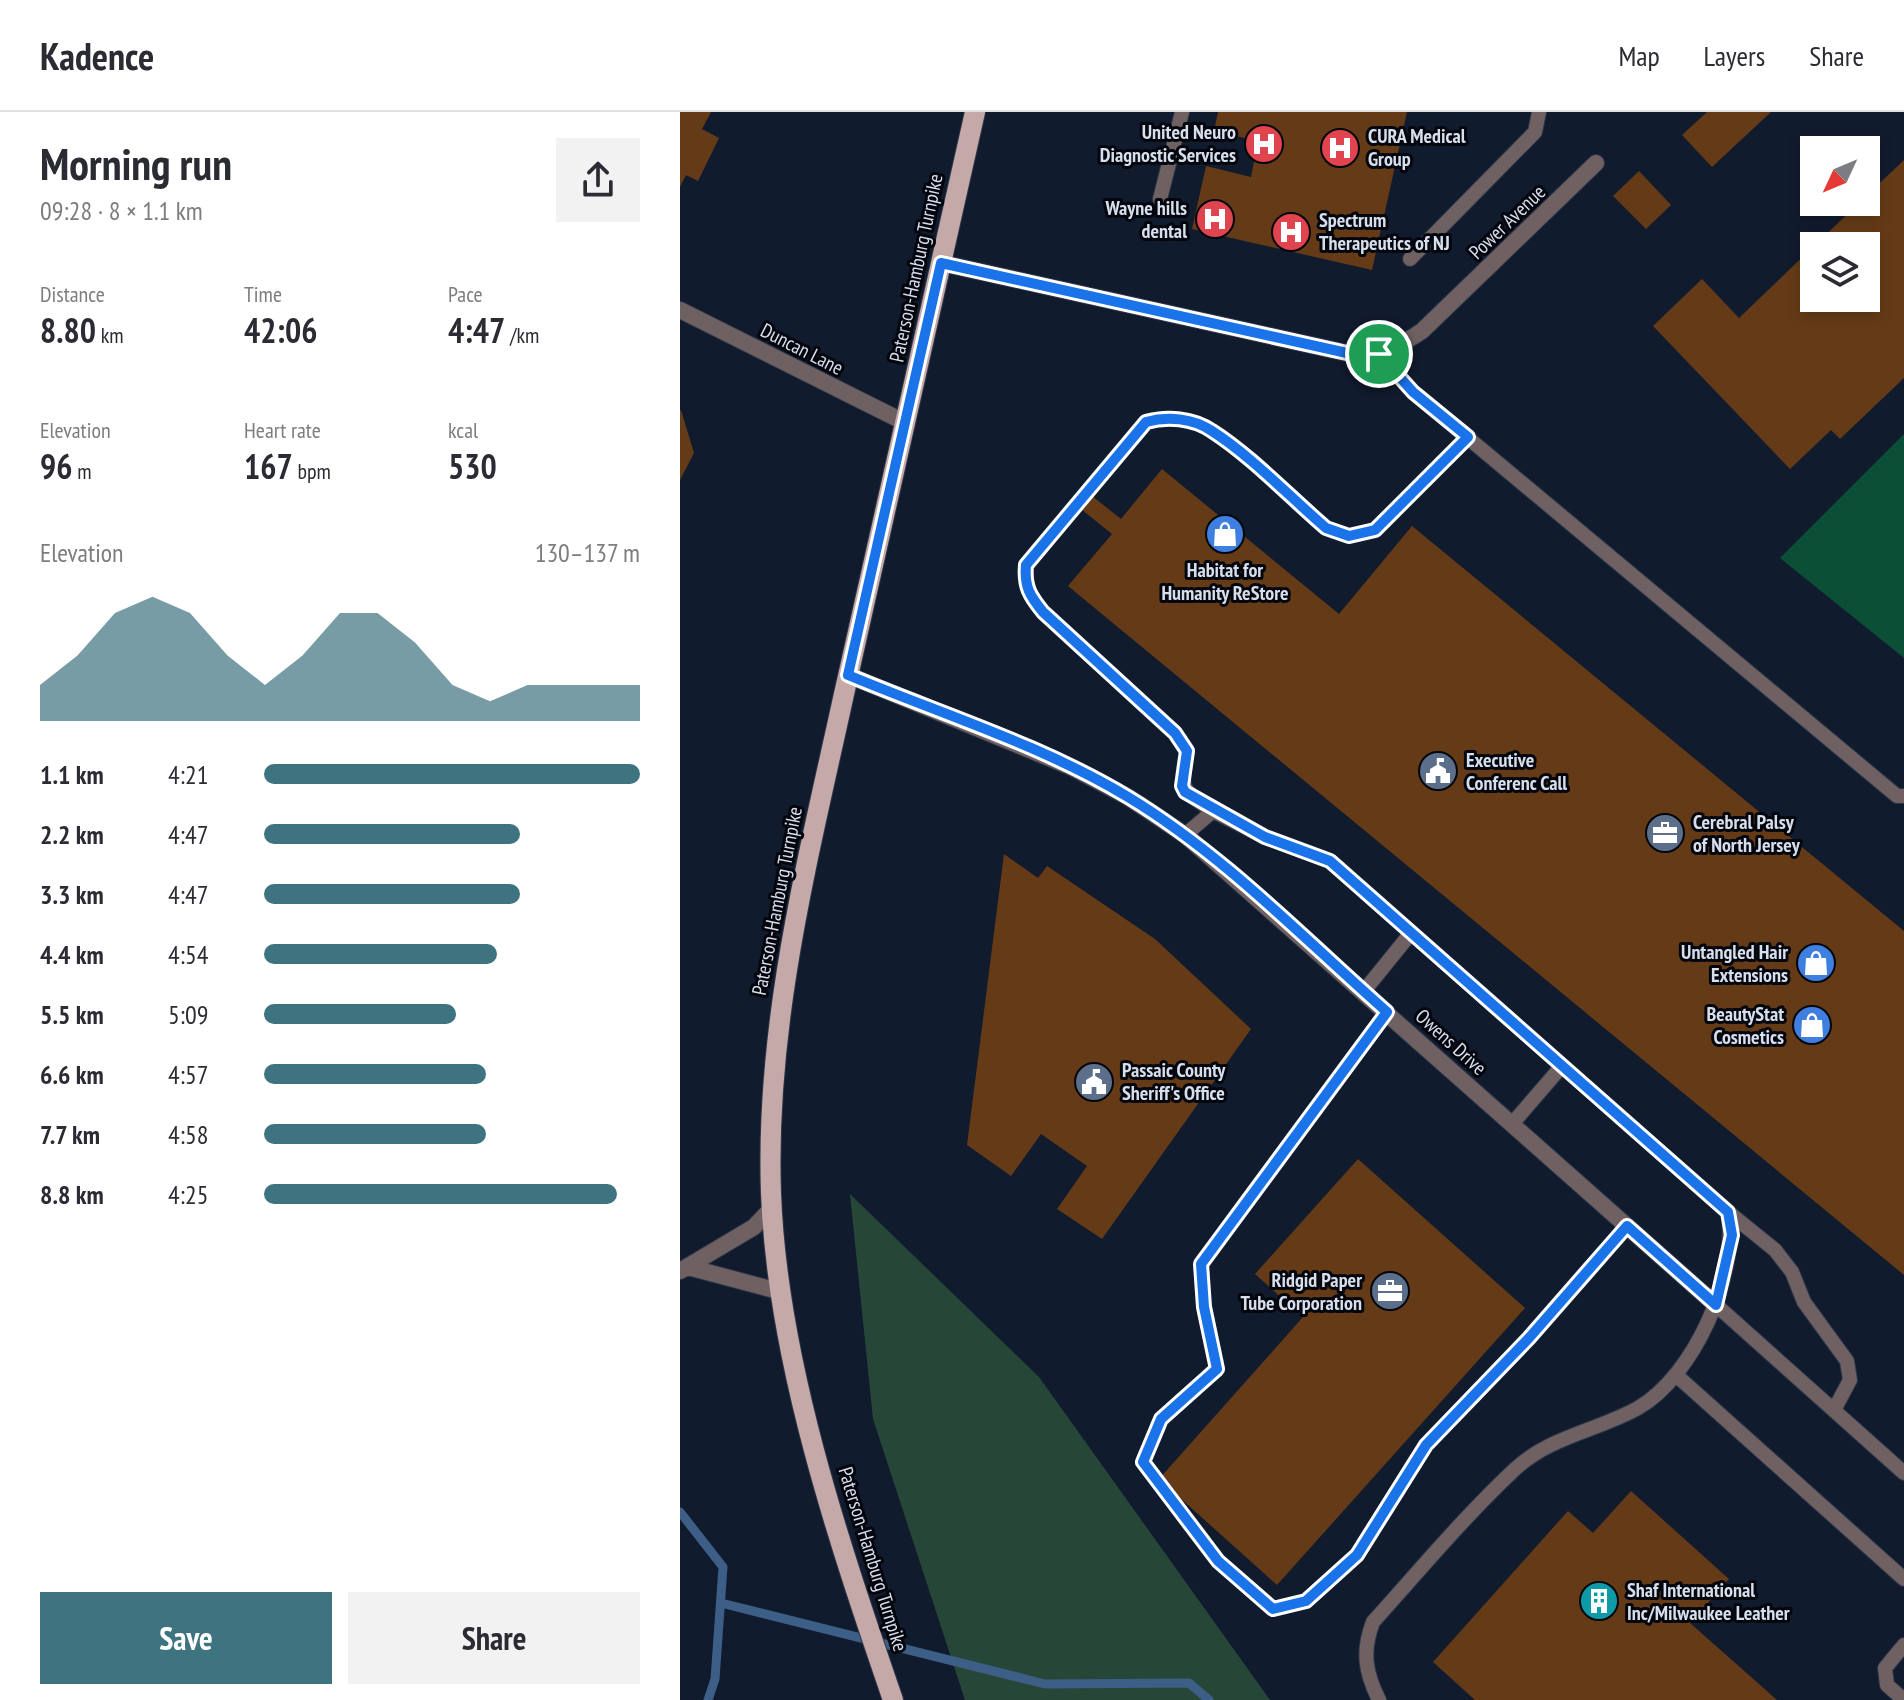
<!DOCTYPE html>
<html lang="en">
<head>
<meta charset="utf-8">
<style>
	body { margin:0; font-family:"PT Sans Narrow",sans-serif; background:#f2f2f3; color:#2b2b33; height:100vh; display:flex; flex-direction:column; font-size:30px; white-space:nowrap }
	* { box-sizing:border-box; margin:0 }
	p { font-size:26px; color:#7c7c81 }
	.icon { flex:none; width:44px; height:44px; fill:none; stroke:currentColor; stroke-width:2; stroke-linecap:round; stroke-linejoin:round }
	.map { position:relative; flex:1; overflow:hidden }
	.details { display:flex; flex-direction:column; background:#fff; width:680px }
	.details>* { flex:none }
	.needle { width:52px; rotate:226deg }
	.buttons { position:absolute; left:1120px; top:24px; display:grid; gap:16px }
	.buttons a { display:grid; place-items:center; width:80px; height:80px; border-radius:0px; background:#fff; box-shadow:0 4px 12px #0003; font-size:40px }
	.pin { position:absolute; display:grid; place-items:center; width:68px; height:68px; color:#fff; margin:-34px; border:4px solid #fff; border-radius:50%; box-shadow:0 2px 8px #0007 }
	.round { display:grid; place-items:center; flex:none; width:84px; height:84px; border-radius:0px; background:#f2f2f3 }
	.headline { display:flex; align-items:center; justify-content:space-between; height:136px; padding:0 40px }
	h1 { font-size:44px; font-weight:700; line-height:60px }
	.stats { display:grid; grid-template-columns:repeat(3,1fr); gap:12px; height:136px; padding:8px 40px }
	.stats div { display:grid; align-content:center }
	.stats b { font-size:34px; font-weight:700 }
	.stats small { font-size:22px; font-weight:400 }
	.stats p { font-size:22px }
	.chart { height:224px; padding:16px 40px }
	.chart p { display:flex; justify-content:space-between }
	.chart svg { width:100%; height:144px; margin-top:8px; fill:#3e7380; opacity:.7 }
	.action { display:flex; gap:16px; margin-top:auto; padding:16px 40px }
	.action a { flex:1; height:92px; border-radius:0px; background:#3e7380; color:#fff; font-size:32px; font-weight:700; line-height:92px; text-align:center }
	.action a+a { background:#f2f2f3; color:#2b2b33 }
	ul { padding:0 40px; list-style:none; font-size:26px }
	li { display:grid; grid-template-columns:128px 96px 1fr; align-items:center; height:60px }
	li i { height:20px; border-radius:10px; background:#3e7380 }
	header { display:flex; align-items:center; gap:48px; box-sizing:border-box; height:112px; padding:0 40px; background:#fff; border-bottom:2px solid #e1e1e2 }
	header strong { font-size:38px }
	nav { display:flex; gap:44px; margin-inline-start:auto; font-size:28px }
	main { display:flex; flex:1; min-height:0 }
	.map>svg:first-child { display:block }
</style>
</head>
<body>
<header>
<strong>Kadence</strong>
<nav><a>Map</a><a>Layers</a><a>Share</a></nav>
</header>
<main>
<section class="details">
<div class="headline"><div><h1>Morning run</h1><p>09:28 · 8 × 1.1 km</p></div><a class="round"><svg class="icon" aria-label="share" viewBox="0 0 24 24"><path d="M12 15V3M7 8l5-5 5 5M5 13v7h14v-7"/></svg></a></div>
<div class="stats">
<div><p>Distance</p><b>8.80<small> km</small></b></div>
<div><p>Time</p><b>42:06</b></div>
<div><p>Pace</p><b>4:47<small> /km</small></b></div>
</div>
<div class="stats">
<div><p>Elevation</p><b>96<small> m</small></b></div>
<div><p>Heart rate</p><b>167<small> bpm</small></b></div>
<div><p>kcal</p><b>530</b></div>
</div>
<div class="chart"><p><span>Elevation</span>130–137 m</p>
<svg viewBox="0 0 160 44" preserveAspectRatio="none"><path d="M0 44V33L10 24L20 11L30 6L40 11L50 24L60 33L70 24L80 11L90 11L100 20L110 33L120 38L130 33L140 33L150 33L160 33V44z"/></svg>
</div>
<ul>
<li><b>1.1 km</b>4:21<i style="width:100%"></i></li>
<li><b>2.2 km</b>4:47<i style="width:68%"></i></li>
<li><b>3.3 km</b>4:47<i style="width:68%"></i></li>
<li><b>4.4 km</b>4:54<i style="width:62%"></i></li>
<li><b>5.5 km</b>5:09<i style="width:51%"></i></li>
<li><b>6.6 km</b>4:57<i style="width:59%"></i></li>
<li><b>7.7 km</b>4:58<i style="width:59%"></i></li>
<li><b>8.8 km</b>4:25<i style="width:94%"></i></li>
</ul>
<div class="action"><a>Save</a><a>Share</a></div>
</section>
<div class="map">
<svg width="1224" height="1588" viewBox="0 0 1224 1588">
	<rect width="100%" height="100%" fill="#111b2e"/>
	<path fill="#264738" d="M170,1082L359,1265L590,1588H285L193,1307Z"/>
	<path fill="#0b4f37" d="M1224,322V546L1100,446Z"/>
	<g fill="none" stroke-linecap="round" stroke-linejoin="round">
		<path stroke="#3d5e87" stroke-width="9" d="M0,1400L43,1455L35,1567L28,1588
			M41,1491L365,1572L509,1571L529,1588"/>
	</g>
	<path fill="#653b17" d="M0,0H31L22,17L39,26L18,69L6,63L0,75Z
		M538,0H727L692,158L512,117L526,54L571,65L578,29L534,19Z
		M1027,0H1091L1032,55L1002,23Z
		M1224,48V266L1160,327L1151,318L1110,357L973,214L1022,167L1059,206L1134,134V186H1186V134H1134L1180,90H1186V84Z
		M959,59L991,93L966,117L933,84Z
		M1,298L14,341L0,368V299Z
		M482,357L659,502L732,414L1224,819V1163L388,474L432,422L401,397L412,384L441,407Z
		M324,742L358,766L367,754L475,827L571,917L422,1127L377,1097L407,1054L361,1022L331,1064L287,1033Z
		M678,1047L845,1196L597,1473L479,1367L623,1205L575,1162Z
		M951,1379L1049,1467L1010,1511L1097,1588H795L753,1550L888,1399L913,1421Z"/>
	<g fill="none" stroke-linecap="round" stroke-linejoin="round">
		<g stroke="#2d3649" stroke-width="16">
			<path id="lane" d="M480,87L502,0
				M730,147L855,20L859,0
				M699,242L733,280L1217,684H1224
				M533,699C500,677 500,678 507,639L495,621L363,500C350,484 344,475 346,453L466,310C487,304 513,306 532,319C571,344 610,386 646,416L669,424L695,418L788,325
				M505,723L533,699L585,725L650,749L1048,1100C1059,1162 1014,1264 958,1296C917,1319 870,1324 834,1358C784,1405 739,1459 693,1510C682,1539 685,1560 699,1588
				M684,879L731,821
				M707,900L521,1152L524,1195L537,1257L481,1307L463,1350L538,1449L593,1497L626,1489L677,1443L746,1333L849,1226L947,1114
				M832,1012L882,954
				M1048,1100L1095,1138L1112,1160L1124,1190L1167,1249L1170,1268L1154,1298
				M1036,1193L1224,1361
				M996,1263L1224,1467
				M1224,1588L1207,1573L1205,1556L1224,1533"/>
		</g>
		<g stroke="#2d3649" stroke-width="18">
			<path id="street" d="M261,151L676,243C703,241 720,234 742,219L916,51
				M0,198L226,311
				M168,563L391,655L448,685L505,723L1036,1193
				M8,1155L102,1180
				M0,1159L74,1115L92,1096"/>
		</g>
		<g stroke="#2d3649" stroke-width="22">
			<path id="primary" d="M213,1588C159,1431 97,1248 91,1081C85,911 128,747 164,582C208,388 252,194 295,0"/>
		</g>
		<use href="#lane" stroke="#6f6161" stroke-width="14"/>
		<use href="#street" stroke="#6f6161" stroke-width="16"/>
		<use href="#primary" stroke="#c5a8a8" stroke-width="20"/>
	</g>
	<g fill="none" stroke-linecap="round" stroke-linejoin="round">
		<g stroke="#fff" stroke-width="16">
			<path id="route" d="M261,151L676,243L699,242L733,280L788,325L695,418L669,424L646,416C610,385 571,344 532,319C513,306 487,304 466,310L346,453C344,475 350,484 363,500L495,621L507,639L502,674L505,680L585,725L650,749L1048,1100L1052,1123L1036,1193L947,1114L849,1226L746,1333L677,1443L626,1489L593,1497L538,1449L463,1350L481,1307L537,1257L524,1195L521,1152L707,900C623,826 544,743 448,685C362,633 261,602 168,563Z"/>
		</g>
		<use href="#route" stroke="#1a73e8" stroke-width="10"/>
	</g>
	<defs>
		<g id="hospital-disc" transform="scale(2)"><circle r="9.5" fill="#e0444e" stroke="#04060e"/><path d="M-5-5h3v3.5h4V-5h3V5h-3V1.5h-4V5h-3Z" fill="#fff"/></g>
		<g id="shop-disc" transform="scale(2)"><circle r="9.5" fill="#3f7fe0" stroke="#04060e"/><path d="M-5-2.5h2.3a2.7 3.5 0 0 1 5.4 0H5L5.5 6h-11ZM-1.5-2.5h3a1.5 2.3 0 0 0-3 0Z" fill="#fff"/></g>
		<g id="civic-disc" transform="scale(2)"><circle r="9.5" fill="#5c6f8a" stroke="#04060e"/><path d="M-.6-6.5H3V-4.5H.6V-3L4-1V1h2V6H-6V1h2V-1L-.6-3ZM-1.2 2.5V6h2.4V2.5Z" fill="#fff"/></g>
		<g id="office-disc" transform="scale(2)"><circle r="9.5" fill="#5c6f8a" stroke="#04060e"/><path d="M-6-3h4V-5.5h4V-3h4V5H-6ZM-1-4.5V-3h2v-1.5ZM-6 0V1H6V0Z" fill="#fff"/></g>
		<g id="building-disc" transform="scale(2)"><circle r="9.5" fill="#0f9aa8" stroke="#04060e"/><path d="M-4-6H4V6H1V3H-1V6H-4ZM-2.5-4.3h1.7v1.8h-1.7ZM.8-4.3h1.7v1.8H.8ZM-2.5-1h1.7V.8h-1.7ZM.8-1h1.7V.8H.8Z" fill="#fff"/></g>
	</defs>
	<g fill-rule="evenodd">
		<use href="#hospital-disc" x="584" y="32"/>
		<use href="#hospital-disc" x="660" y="36"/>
		<use href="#hospital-disc" x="535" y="107"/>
		<use href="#hospital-disc" x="611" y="120"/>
		<use href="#shop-disc" x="545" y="422"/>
		<use href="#civic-disc" x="758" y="659"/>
		<use href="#office-disc" x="985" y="721"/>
		<use href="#shop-disc" x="1136" y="851"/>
		<use href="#shop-disc" x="1132" y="913"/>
		<use href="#civic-disc" x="414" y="970"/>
		<use href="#office-disc" x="710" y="1179"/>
		<use href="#building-disc" x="919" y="1489"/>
	</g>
	<g text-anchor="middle" stroke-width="6" stroke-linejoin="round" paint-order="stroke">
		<g font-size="20" font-weight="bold" fill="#d7deec" stroke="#04060e" text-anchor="start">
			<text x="556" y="27" text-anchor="end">United Neuro<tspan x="556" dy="23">Diagnostic Services</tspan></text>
			<text x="688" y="31">CURA Medical<tspan x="688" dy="23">Group</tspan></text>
			<text x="507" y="103" text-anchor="end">Wayne hills<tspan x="507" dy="23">dental</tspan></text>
			<text x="639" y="115">Spectrum<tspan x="639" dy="23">Therapeutics of NJ</tspan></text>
			<text x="545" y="465" text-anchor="middle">Habitat for<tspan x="545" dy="23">Humanity ReStore</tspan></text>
			<text x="786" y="655">Executive<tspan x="786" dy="23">Conferenc Call</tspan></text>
			<text x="1013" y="717">Cerebral Palsy<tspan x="1013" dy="23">of North Jersey</tspan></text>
			<text x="1108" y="847" text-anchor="end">Untangled Hair<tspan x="1108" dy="23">Extensions</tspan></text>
			<text x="1104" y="909" text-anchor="end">BeautyStat<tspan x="1104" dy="23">Cosmetics</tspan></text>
			<text x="442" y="965">Passaic County<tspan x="442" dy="23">Sheriff's Office</tspan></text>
			<text x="682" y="1175" text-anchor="end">Ridgid Paper<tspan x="682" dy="23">Tube Corporation</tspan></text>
			<text x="947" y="1485">Shaf International<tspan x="947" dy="23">Inc/Milwaukee Leather</tspan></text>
		</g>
		<g font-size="20" fill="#d7deec" stroke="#04060e">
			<text transform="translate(827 110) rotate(-44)" y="7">Power Avenue</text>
			<text transform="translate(236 156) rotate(-78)" y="7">Paterson-Hamburg Turnpike</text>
			<text transform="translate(122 237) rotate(27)" y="7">Duncan Lane</text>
			<text transform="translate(97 789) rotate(-79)" y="7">Paterson-Hamburg Turnpike</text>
			<text transform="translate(771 930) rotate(42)" y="7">Owens Drive</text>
			<text transform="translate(193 1447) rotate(73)" y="7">Paterson-Hamburg Turnpike</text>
		</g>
	</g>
</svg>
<div class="buttons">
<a><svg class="needle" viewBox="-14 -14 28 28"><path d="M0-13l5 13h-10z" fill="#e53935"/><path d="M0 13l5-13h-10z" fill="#7c7c81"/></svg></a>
<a><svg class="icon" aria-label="layers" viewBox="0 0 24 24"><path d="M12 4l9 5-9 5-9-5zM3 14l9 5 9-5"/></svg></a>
</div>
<div class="pin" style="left:699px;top:242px;background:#1e9e55"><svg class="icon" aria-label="arrive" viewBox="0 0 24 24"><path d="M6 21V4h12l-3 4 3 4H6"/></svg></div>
</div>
</main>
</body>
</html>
